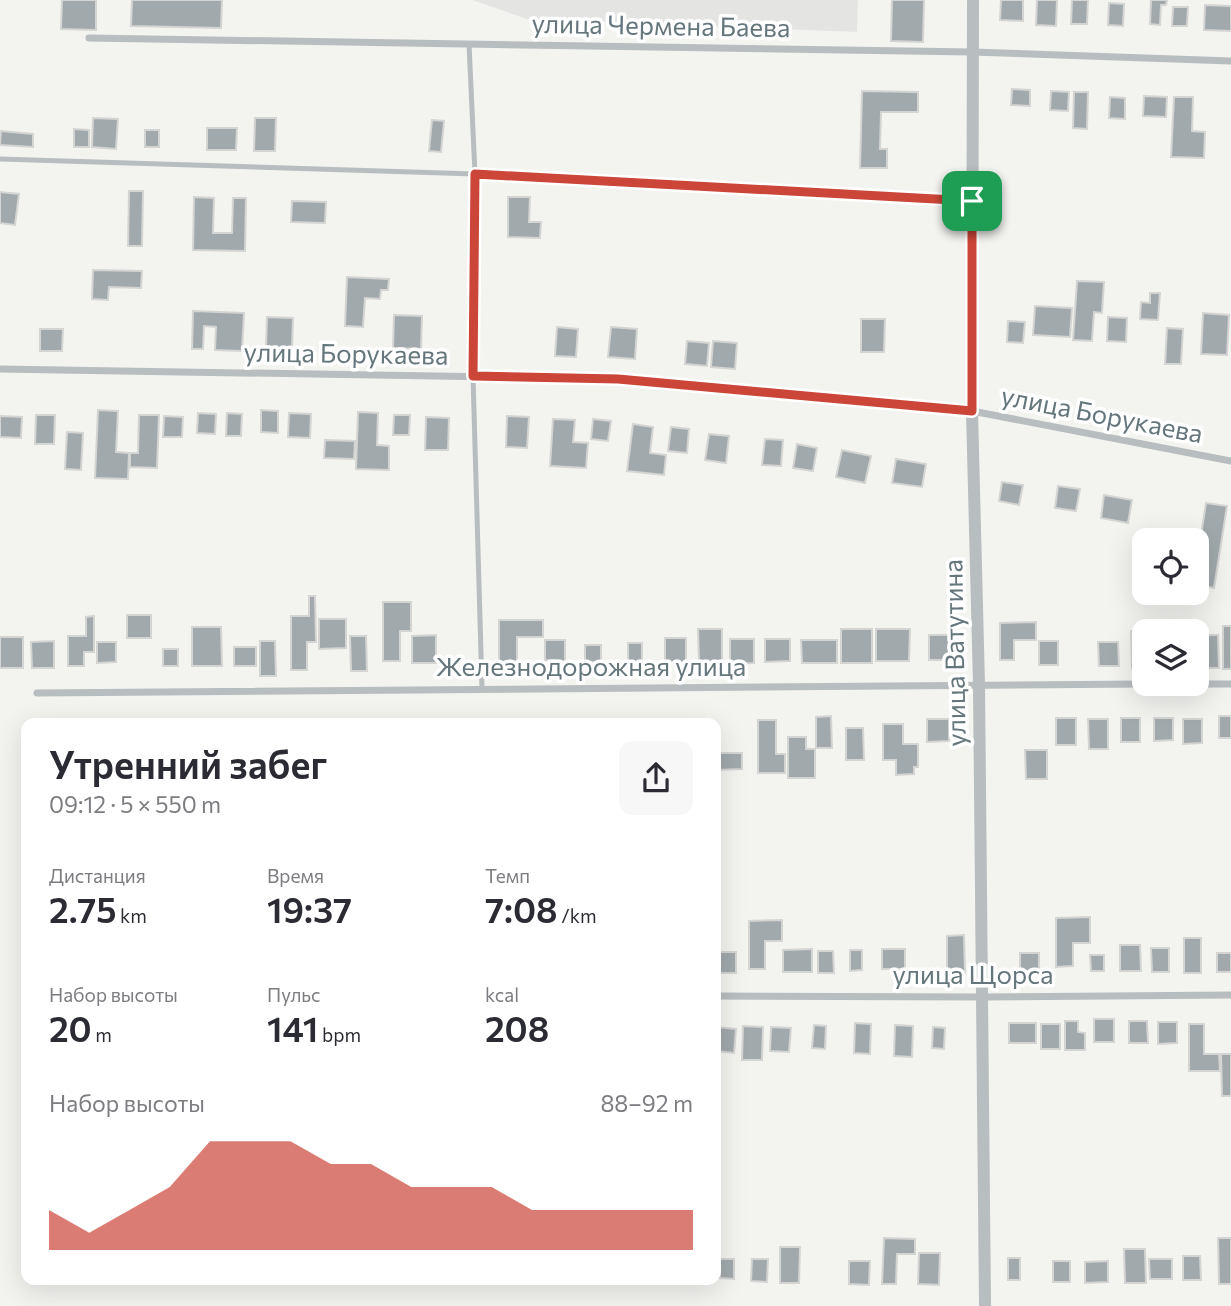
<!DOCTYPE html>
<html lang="ru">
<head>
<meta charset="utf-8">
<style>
	body { margin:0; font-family:Commissioner,sans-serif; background:#f7f7f7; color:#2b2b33; height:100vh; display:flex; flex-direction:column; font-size:26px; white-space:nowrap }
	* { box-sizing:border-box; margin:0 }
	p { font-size:23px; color:#7c7c81 }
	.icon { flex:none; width:38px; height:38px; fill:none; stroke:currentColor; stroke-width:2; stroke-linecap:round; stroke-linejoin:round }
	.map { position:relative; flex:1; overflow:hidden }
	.side { position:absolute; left:21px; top:718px; width:700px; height:567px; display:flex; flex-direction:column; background:#fff; border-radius:14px; box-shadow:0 7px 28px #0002 }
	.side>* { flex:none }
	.fabs { position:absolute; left:1132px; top:528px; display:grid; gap:14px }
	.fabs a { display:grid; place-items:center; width:77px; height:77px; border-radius:14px; background:#fff; box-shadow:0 7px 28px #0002; font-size:35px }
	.pin { position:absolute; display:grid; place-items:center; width:60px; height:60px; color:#fff; margin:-30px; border-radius:14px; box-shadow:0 4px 10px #0006 }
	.round { display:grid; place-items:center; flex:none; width:74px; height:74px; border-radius:14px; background:#f7f7f7 }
	.head { display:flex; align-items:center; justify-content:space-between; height:119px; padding:0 28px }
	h1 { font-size:38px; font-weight:600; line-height:52px }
	.metrics { display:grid; grid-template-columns:repeat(3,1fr); gap:10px; height:119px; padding:7px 28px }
	.metrics div { display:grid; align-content:center }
	.metrics b { font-size:35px; font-weight:600 }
	.metrics small { font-size:19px; font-weight:400 }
	.metrics p { font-size:19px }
	.chart { height:196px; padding:14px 28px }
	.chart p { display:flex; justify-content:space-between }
	.chart svg { width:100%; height:126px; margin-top:7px; fill:#cb4638; opacity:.7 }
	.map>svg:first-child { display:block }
</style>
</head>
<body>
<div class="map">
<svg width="1231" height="1306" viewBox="0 0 1231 1306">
	<rect width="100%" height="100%" fill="#f3f3f0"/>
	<path fill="#e4e4e3" d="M472,0H858L857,32L603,22L565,32Z"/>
	<path fill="#a1a9ac" stroke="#d4d4d3" stroke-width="2" d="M62,0H96V30L61,29Z
		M132,0H222L221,28L131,26Z
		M892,0H924L923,42L891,41Z
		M1001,0H1023V21L1000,20Z
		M1037,0H1057L1056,26L1036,25Z
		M1072,0H1088L1087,24H1071Z
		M1151,0H1167L1166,5H1161L1160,25L1150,24Z
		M1109,3L1124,4L1123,26L1108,25Z
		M1205,5L1231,6V31L1204,30Z
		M1173,7H1188L1187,26H1172Z
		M1012,89L1030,90V106L1011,105Z
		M862,91L918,92V112H881L880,149H887V168H860Z
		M1051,91L1069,92L1068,111L1050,110Z
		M1074,92H1088L1087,129L1073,128Z
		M1144,96L1167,97L1166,117L1143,116Z
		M1110,97L1125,98V119L1109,118Z
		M1174,97H1193L1192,131L1205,132L1204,158L1171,157Z
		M93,118L118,119L116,149L92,147Z
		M255,118H276L275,151H254Z
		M432,120L444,121L441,152L429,151Z
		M207,128H237L236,150H207Z
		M74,129L89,130V147H74Z
		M145,130H159V147H145Z
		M1,131L33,134V147L0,145Z
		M129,191H143L142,246H128Z
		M0,192L19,194L15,225L0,223Z
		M194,197L214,198L213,233H232L233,198H246L245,251L193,250Z
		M508,197H530L529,222H541L540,238L508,237Z
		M292,201L326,202L325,223L291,222Z
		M93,270L142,271L141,288L109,287L108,300L92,299Z
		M347,277L389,279L388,290H381L380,299L365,298L363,327L345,326Z
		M1077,281L1104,282L1102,313L1094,312L1092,341L1073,340Z
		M1150,293H1160L1158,320L1140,319L1141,302L1150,303Z
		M1035,306L1072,308L1070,337L1033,335Z
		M193,311L244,313L242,351L215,350L216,327L204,326L203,349H192Z
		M1203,313L1229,315L1227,355L1201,354Z
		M394,315L422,316L421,349L393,348Z
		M267,317L293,318L292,350L266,349Z
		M1108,317L1127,318L1126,342L1107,341Z
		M861,319H885L884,352H861Z
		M1008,321L1025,322L1023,343L1007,342Z
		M557,327L578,329L576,357L555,356Z
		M611,327L637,329L635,359L608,357Z
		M1167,328L1183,329L1181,364H1165Z
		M40,329H63L62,351H40Z
		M687,341L709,343L707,366L685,364Z
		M713,341L737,343L735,369L711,367Z
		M98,410L118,411L116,452L129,453L128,479L95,478Z
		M261,410L278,411V433L261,432Z
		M358,412L378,413L377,445L389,446V470L356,469Z
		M198,413L216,414L215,434L197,433Z
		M227,413L242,414L241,436H226Z
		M289,413L311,414L310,438L288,437Z
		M36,415H55L54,444H35Z
		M139,415H159L157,468L130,467V453H138Z
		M394,415H410L409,435H393Z
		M0,416L22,417L21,438L0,437Z
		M164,416L183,417L182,437H163Z
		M507,416L529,417L527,448L506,447Z
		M426,417L449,418L448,450H425Z
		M553,419L575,420L573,442L588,443L586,468L550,466Z
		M593,419L611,421L608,441L591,439Z
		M633,424L653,427L650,453L666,455L664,475L627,471Z
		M671,427L689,429L687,453L668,451Z
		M67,432L83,433L81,470L65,469Z
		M709,434L729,436L726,463L705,460Z
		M765,439L783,440L781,466L762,465Z
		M325,440L355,441L354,459L324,458Z
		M797,444L817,448L813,471L793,468Z
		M842,450L871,456L865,483L836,477Z
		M896,459L926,464L922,487L892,483Z
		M1002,482L1023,485L1019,505L999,501Z
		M1058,486L1080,489L1076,511L1055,508Z
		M1104,495L1132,500L1128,523L1101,518Z
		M1206,503L1227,506L1214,588L1197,585V561Z
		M309,596H315L316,642H307V670H291V616H309Z
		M383,602H411V631H400V661H383Z
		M127,615H151V638H127Z
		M94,616V652H84V666H68V636H86V617Z
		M319,619H346V648L319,649Z
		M499,620H543V637H517V663H499Z
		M1036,622V640H1014V660H1000V623Z
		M1223,626H1231V669H1223Z
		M192,627H221L222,666H192Z
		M698,629H722V662H699Z
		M841,629H872V663H841Z
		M876,629H910L909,661H876Z
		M1131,631H1156L1144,632V668H1132Z
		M436,635V663H412V636Z
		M929,635H958V660H929Z
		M1199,635H1218L1219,668H1199Z
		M350,636H366L367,671H351Z
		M0,637H23V668H0Z
		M665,638H686V662H665Z
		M730,639H754V663L730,664Z
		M765,639H790V661L765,662Z
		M545,640H565V661L545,660Z
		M801,640H837V663H802Z
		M54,641V668H32L31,642Z
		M260,641H275L276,676H260Z
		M1039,641H1058V665H1039Z
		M97,642H116V662L97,663Z
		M1098,642H1118L1119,666H1099Z
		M628,643H642V662H628Z
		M585,645H601V662H585Z
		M234,647H256V666H234Z
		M163,649H178V666H163Z
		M831,716L832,748H816V717Z
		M1219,716H1231V738H1219Z
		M1056,718H1076V745H1056Z
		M1121,718H1140V742H1121Z
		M1154,718H1173V740L1154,741Z
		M927,719H949V741L927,742Z
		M1088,719H1108V749H1089Z
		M1183,719H1202V743L1183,744Z
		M758,720H776V754H785V773H758Z
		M883,724H903V744H918V767H914V774L896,775V760H883Z
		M846,728H863L864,760H846Z
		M788,737H806V749H815V778H788Z
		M1025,750H1047V779H1026Z
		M716,753H742V769L716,770Z
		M1090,917V943H1073V966L1056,967V918Z
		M782,920V941H765V969H749V921Z
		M964,935L965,973H947V936Z
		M1184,938H1201V973H1184Z
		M1120,945H1140L1141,971H1120Z
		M1151,948H1169V972H1152Z
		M812,949V972H783V950Z
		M882,949H905V969H882Z
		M850,950H862V970L850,971Z
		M818,951H833L834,973H818Z
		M717,952H736V973H717Z
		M1020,953H1039V971H1020Z
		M1217,953H1231V972H1217Z
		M1090,955H1104V971H1091Z
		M1094,1019H1114V1042H1094Z
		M1065,1021H1078V1032L1085,1033V1050H1065Z
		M1129,1021H1147L1148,1043H1129Z
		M1158,1022H1177V1043L1158,1044Z
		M855,1023L871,1024L870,1054L854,1053Z
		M1009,1023H1036V1043H1009Z
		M1041,1024H1060V1049H1041Z
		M1189,1024H1204V1054H1219L1220,1071H1189Z
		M814,1025L826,1026L825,1049L812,1048Z
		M895,1025L913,1026L912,1057L894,1056Z
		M743,1026L763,1027L762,1060H742Z
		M717,1027L736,1029L734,1053L716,1051Z
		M771,1027L791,1028L789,1052L770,1051Z
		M933,1027L945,1028L944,1049L932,1048Z
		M1221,1054H1231V1096H1222Z
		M884,1238L915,1239V1254H897L896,1284H882Z
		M1218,1238H1231V1284H1219Z
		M780,1247H800L799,1283H780Z
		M1124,1249H1145L1146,1283H1125Z
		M919,1253H940L939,1285L918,1284Z
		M1183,1256H1200L1201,1280H1183Z
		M1008,1258H1020V1280H1008Z
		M720,1259H734V1279L720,1278Z
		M752,1259H768L767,1282L751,1281Z
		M1149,1259H1172V1279H1150Z
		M849,1261H870L869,1285L849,1284Z
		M1053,1261H1070V1282H1053Z
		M1108,1261V1282L1085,1283V1262Z"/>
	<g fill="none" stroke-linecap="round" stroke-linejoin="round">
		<path stroke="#b8bdbf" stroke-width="5" d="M469,44L475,174L473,376L482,689
			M0,159L475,174L972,201"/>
		<path stroke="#b8bdbf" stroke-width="7" d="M89,38L972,52L1231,61
			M0,369L618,379L972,411L1231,461
			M1197,684H1231
			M37,693L1144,684
			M716,996L982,997L1231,995"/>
		<path stroke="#b8bdbf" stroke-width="12" d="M973,0L972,411L979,685L985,1306"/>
	</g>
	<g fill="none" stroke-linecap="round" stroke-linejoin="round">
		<g stroke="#fff" stroke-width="14">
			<path id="route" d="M475,174L972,201V411L618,379L473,376Z"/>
		</g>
		<use href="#route" stroke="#cb4638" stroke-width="9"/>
	</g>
	<g text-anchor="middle" stroke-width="7" stroke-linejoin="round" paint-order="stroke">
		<g font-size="26" fill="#66767d" stroke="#fff">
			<text transform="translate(661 26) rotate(1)" y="9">улица Чермена Баева</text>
			<text transform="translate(346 354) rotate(1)" y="9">улица Борукаева</text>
			<text transform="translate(1102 415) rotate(11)" y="9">улица Борукаева</text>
			<text transform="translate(955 653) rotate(-91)" y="9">улица Ватутина</text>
			<text x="591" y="676">Железнодорожная улица</text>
			<text x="973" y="984">улица Щорса</text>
		</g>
	</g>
</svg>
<div class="fabs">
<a><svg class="icon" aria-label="locate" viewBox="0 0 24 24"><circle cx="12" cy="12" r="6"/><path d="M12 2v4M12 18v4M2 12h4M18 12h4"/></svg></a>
<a><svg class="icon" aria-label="layers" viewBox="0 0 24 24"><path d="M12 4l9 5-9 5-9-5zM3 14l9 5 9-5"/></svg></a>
</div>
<div class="pin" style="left:972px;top:201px;background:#1e9e55"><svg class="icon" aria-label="arrive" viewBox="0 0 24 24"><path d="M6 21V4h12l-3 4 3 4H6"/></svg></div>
<section class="side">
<div class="head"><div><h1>Утренний забег</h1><p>09:12 · 5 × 550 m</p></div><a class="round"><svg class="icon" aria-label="share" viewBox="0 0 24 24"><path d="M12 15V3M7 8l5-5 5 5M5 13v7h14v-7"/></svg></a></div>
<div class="metrics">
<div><p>Дистанция</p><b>2.75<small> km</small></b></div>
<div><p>Время</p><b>19:37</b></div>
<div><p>Темп</p><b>7:08<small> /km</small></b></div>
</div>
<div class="metrics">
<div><p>Набор высоты</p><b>20<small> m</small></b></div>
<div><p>Пульс</p><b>141<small> bpm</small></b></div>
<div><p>kcal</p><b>208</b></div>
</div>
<div class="chart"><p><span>Набор высоты</span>88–92 m</p>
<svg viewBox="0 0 160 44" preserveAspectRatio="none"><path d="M0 44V30L10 38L20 30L30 22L40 6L50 6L60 6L70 14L80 14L90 22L100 22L110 22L120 30L130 30L140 30L150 30L160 30V44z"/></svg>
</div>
</section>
</div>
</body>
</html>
